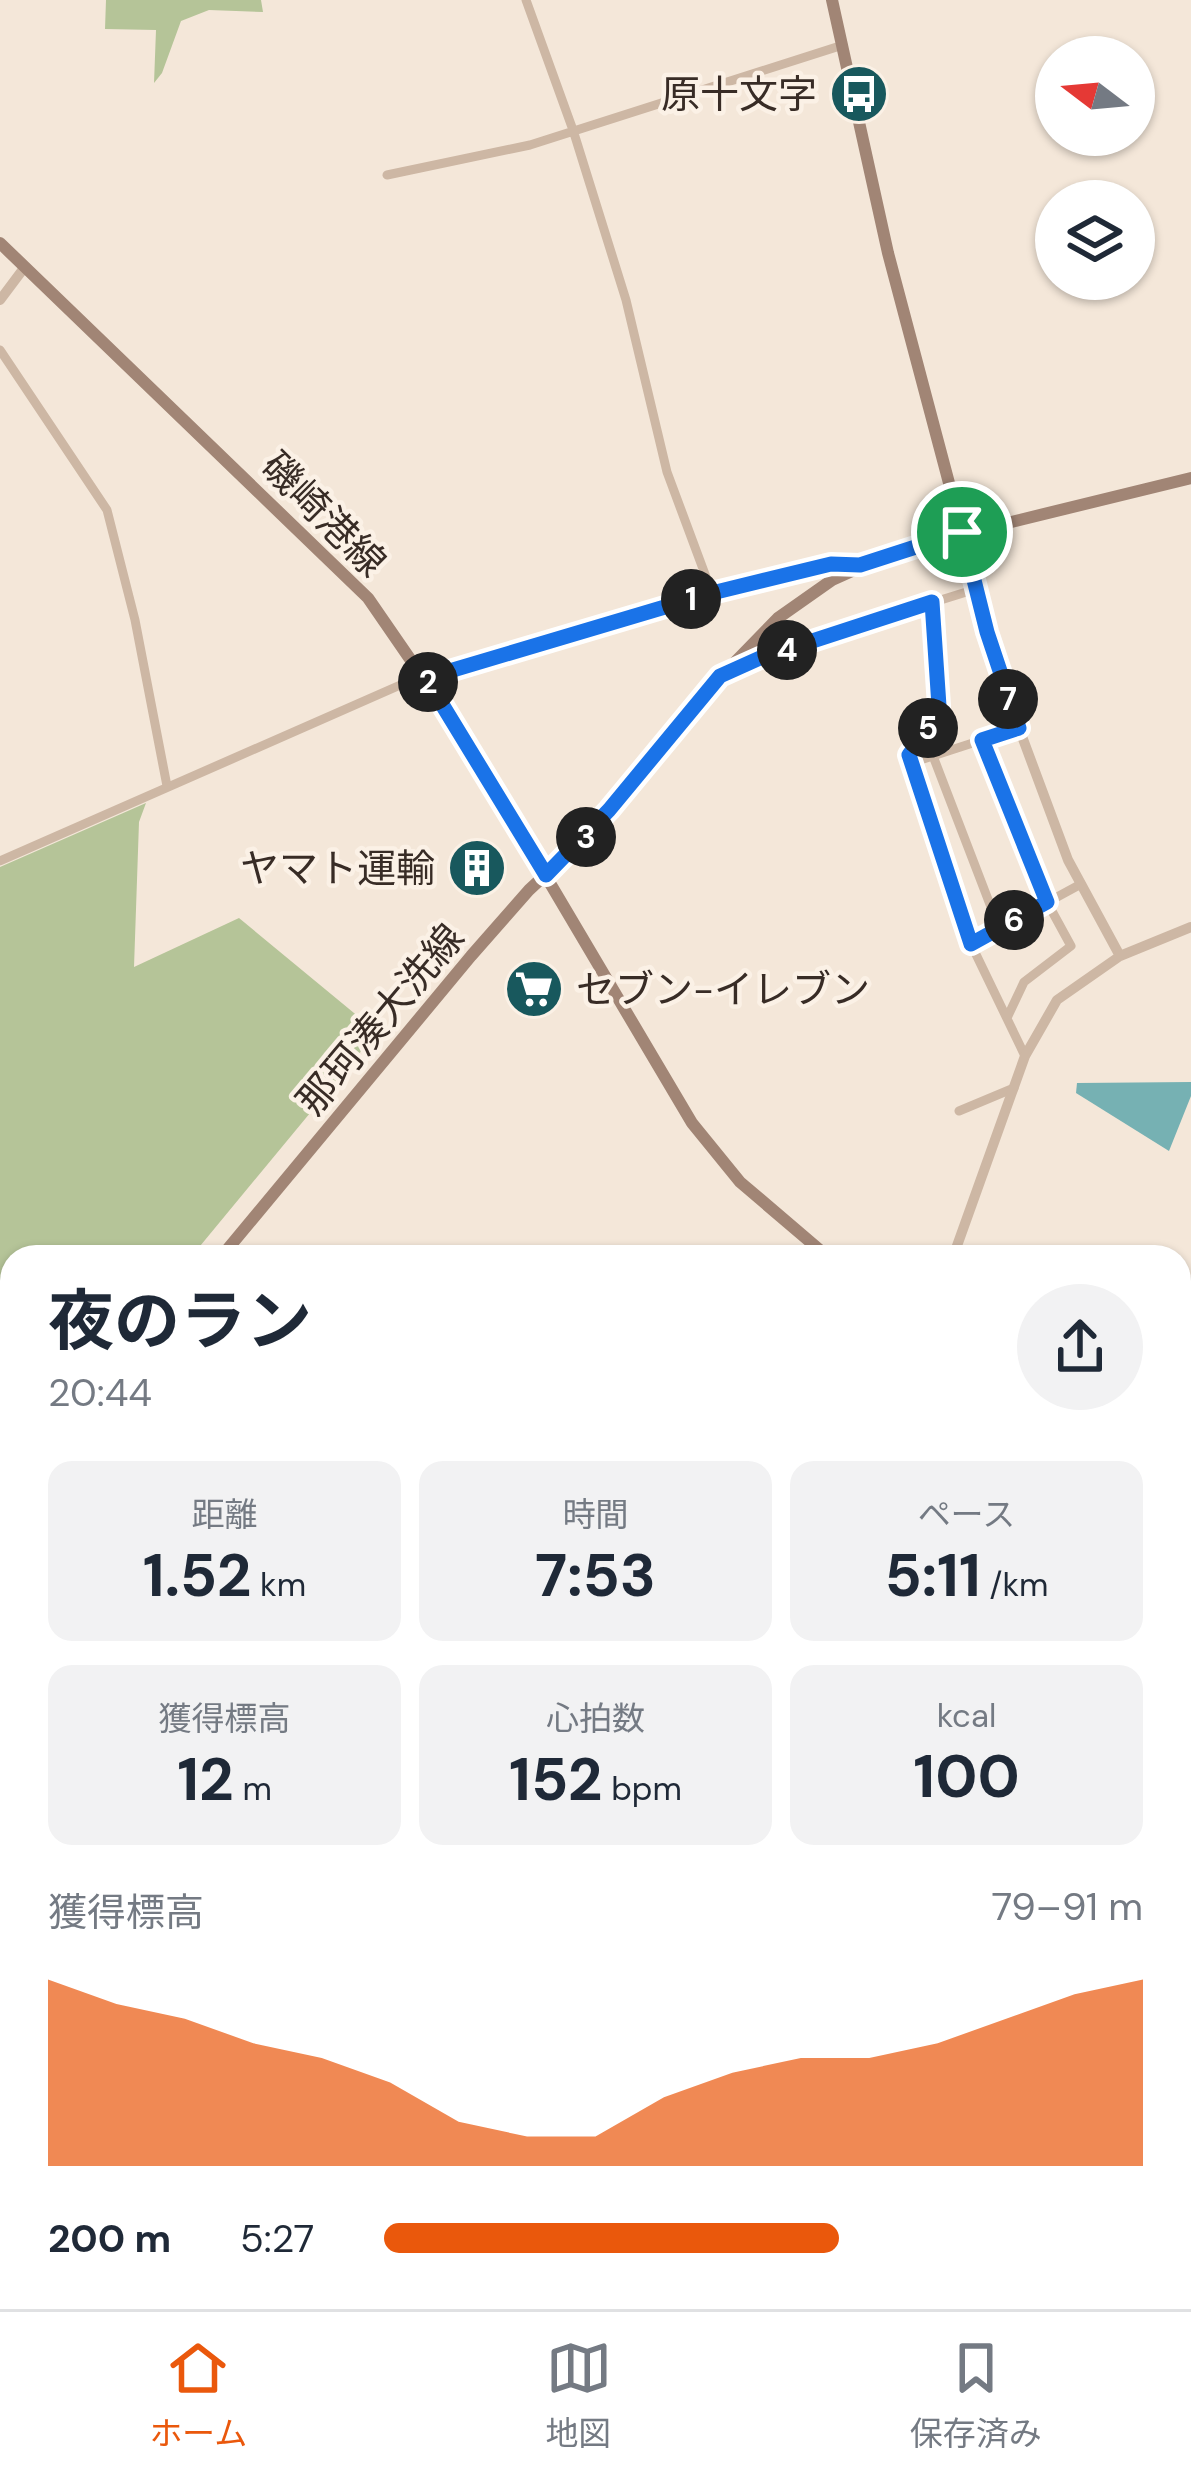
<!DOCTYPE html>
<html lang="ja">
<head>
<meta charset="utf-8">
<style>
	body { margin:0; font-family:"DM Sans","Noto Sans JP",sans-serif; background:#f2f2f3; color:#1f2937; height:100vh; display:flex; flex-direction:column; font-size:45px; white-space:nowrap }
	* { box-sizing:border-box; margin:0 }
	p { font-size:39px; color:#747a83 }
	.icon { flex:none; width:66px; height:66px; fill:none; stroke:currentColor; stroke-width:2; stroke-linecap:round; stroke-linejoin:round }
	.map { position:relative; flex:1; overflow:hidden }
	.side { position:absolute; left:0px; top:1245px; width:1191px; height:1065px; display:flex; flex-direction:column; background:#fff; border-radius:36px 36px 0 0; box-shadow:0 3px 9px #0004 }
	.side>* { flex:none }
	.needle { width:78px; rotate:286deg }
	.tools { position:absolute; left:1035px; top:36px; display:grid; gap:24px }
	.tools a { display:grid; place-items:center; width:120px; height:120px; border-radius:50%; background:#fff; box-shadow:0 3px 9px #0004; font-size:60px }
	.pin { position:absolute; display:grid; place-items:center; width:102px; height:102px; color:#fff; margin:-51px; border:6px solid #fff; border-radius:50%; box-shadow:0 3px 12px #0007 }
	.km { position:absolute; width:60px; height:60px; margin:-30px; border-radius:50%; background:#222; color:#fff; font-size:33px; line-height:60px; text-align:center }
	.round { display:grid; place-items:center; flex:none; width:126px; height:126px; border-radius:63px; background:#f2f2f3 }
	.summary { display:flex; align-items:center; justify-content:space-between; height:204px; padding:0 48px }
	h1 { font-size:66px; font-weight:700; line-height:90px }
	.stats { display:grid; grid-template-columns:repeat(3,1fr); gap:18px; height:204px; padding:12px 48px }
	.stats div { display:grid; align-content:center; border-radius:24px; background:#f2f2f3; text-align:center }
	.stats b { font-size:60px; font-weight:700 }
	.stats small { font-size:33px; font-weight:400 }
	.stats p { font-size:33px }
	.chart { height:336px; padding:24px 48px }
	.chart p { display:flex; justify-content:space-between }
	.chart svg { width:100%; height:216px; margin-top:12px; fill:#ea580c; opacity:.7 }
	ul { padding:0 48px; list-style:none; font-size:39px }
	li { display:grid; grid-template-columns:192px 144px 1fr; align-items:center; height:90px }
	li i { height:30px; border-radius:15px; background:#ea580c }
	.dock { display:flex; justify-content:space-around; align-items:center; height:168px; border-top:3px solid #e0e1e3; background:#fff; font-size:33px; color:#747a83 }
	.dock a { display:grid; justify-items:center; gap:6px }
	.dock .selected { color:#ea580c }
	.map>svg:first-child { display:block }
</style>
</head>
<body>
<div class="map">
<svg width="1191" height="2309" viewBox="0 0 1191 2309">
	<rect width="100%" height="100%" fill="#f4e7d9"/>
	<path fill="#b5c498" d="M106,0H261L263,12L209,10L181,21L162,73L154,83L156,30L105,29Z
		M146,803L139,822L134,967L239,918L377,1032L191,1257H12V1466L0,1448V867Z
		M715,2298H896L904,2309H720Z"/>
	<path fill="#76b1b3" d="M1191,1082V1096L1169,1151L1076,1093L1077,1083Z"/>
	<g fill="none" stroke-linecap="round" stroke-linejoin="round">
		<path stroke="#cdb7a4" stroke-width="9" d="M526,0L573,130L626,300L667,472L712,593
			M387,175L530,145L843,45
			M0,350L107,510L135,620L167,786
			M976,589L931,603L939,706L936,718L909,755L971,944L1025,1056
			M727,673L760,659L931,603
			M426,678L738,586L831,564L860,565
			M982,740L1047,902L1071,946L1024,982L1007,1018
			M933,756L999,928
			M911,763L1019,728
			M0,861L423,675
			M971,944L1081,884
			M959,1111L1014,1088
			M1179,1473L1191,1493
			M1179,1595L1191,1588
			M1179,1606L1191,1632
			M1179,2088L1191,2082
			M1179,2151L1191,2188
			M1179,2284L1191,2278
			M468,2298L475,2309
			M879,2298L882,2309
			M1088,2298L1095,2309
			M382,2309L399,2298
			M1132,2309L1152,2298"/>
		<path stroke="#cdb7a4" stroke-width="10" d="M0,300L24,268
			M962,532L1004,688L1068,860L1120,956
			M803,1257L812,1246
			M953,1257L1025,1056L1057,1000L1120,956L1191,927
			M0,1473L12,1484
			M1179,1939L1191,1961"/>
		<path stroke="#a18575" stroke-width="12" d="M832,0L888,253L962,532
			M0,243L368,598L461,733L692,1123L740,1182L828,1257
			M221,1257L471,956L529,890L586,837L707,691L778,618L832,580L901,549L1191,478
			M1179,1356L1191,1355
			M0,1524L12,1509"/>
	</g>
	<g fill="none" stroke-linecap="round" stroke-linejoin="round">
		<g stroke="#fff" stroke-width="24">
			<path id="route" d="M962,532L987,632L1019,728L982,740L1047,902L971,944L909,755L936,718L939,706L932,602L760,658L720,676L609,810L546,875L426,678L712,593L831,564L860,565Z"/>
		</g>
		<use href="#route" stroke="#1a73e8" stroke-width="15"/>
	</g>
	<defs>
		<g id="bus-disc" transform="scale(3)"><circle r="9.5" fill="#18585d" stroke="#fbf1e6"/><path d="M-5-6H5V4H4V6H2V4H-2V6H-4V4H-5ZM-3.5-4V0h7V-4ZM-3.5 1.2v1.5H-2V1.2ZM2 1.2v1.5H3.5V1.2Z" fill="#fff"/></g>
		<g id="building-disc" transform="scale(3)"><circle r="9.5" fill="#18585d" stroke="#fbf1e6"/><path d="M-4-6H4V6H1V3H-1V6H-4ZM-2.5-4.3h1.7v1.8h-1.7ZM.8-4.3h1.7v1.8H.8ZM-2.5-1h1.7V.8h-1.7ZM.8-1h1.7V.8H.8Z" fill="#fff"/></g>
		<g id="supermarket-disc" transform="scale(3)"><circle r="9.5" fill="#18585d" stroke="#fbf1e6"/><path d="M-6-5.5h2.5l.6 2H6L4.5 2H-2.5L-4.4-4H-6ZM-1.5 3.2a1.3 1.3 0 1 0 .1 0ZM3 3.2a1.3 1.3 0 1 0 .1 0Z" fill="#fff"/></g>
	</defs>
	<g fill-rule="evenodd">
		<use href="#bus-disc" x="859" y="94"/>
		<use href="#building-disc" x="477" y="868"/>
		<use href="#supermarket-disc" x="534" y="989"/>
	</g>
	<g text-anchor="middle" stroke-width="9" stroke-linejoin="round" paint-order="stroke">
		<g font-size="39" fill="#382c26" stroke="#fbf1e6" text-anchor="end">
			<text x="817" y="108">原十文字</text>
			<text x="435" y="882">ヤマト運輸</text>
			<text x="576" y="1003" text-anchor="start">セブン-イレブン</text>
		</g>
		<g font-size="39" fill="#382c26" stroke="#fbf1e6">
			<text transform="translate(324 514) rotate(45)" y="14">磯崎港線</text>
			<text transform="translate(380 1019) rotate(-50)" y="14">那珂湊大洗線</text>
		</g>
	</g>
</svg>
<div class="tools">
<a><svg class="needle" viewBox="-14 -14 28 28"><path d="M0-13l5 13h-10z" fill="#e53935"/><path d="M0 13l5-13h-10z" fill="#747a83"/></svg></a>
<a><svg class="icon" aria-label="layers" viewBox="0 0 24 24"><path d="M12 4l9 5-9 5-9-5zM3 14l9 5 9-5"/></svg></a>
</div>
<div class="pin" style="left:962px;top:532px;background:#1e9e55"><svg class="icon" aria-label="arrive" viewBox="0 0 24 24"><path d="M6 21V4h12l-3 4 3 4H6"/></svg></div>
<b class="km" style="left:691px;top:599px">1</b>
<b class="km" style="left:428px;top:682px">2</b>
<b class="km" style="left:586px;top:837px">3</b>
<b class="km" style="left:787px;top:650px">4</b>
<b class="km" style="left:928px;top:728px">5</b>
<b class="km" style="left:1014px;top:920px">6</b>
<b class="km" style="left:1008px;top:699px">7</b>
<section class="side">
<div class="summary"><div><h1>夜のラン</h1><p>20:44</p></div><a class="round"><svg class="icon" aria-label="share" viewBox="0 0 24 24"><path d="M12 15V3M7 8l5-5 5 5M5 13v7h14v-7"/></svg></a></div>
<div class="stats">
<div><p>距離</p><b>1.52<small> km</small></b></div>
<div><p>時間</p><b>7:53</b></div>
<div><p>ペース</p><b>5:11<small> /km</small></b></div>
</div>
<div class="stats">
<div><p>獲得標高</p><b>12<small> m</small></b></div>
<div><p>心拍数</p><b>152<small> bpm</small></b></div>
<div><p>kcal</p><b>100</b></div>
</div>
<div class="chart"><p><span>獲得標高</span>79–91 m</p>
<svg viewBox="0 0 160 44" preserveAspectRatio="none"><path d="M0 44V6L10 11L20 14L30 19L40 22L50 27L60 35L70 38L80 38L90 30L100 25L110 22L120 22L130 19L140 14L150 9L160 6V44z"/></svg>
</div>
<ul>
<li><b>200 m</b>5:27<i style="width:60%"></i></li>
</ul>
</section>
</div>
<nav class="dock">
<a class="selected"><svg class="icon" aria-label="home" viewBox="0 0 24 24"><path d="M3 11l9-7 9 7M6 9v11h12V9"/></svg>ホーム</a>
<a><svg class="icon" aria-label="map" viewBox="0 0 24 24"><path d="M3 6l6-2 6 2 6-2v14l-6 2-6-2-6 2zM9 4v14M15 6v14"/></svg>地図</a>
<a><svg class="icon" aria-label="saved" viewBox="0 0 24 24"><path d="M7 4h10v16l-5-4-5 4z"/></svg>保存済み</a>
</nav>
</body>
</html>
